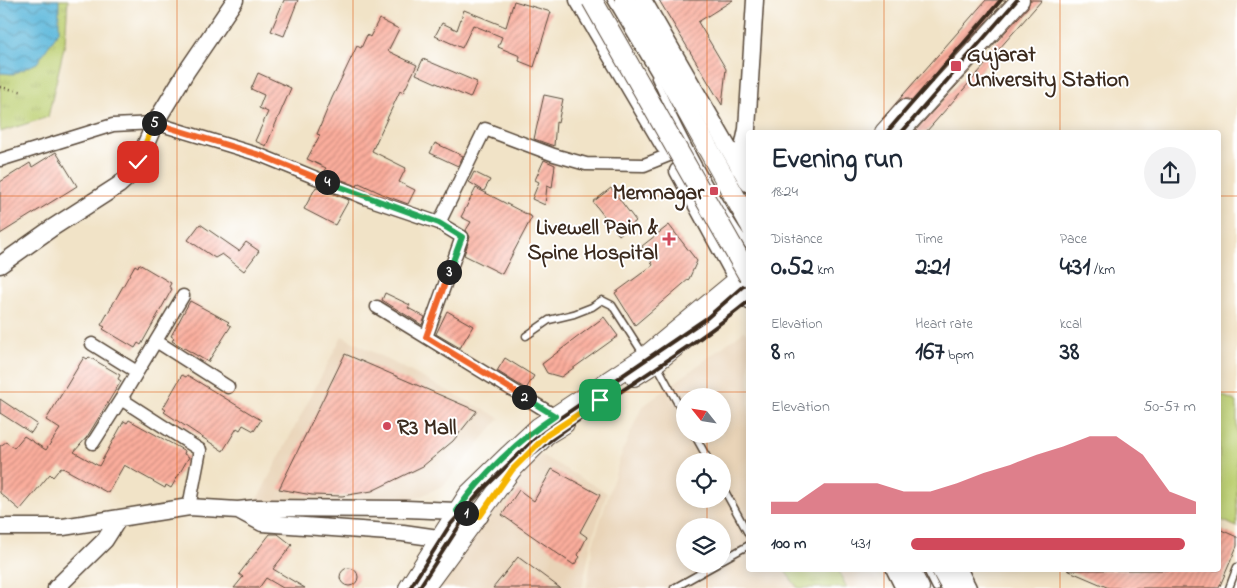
<!DOCTYPE html>
<html lang="en">
<head>
<meta charset="utf-8">
<style>
	body { margin:0; font-family:"Indie Flower",sans-serif; background:#f2f2f3; color:#1f2937; height:100vh; display:flex; flex-direction:column; font-size:19px; white-space:nowrap }
	* { box-sizing:border-box; margin:0 }
	p { font-size:16px; color:#747a83 }
	.icon { flex:none; width:28px; height:28px; fill:none; stroke:currentColor; stroke-width:2; stroke-linecap:round; stroke-linejoin:round }
	.map { position:relative; flex:1; overflow:hidden }
	.sheet { position:absolute; left:746px; top:130px; width:475px; height:442px; display:flex; flex-direction:column; background:#fff; border-radius:5px; box-shadow:0 2px 12px #0003 }
	.sheet>* { flex:none }
	.needle { width:32px; rotate:300deg }
	.fabs { position:absolute; left:676px; top:388px; display:grid; gap:10px }
	.fabs a { display:grid; place-items:center; width:55px; height:55px; border-radius:50%; background:#fff; box-shadow:0 2px 12px #0003; font-size:25px }
	.pin { position:absolute; display:grid; place-items:center; width:42px; height:42px; color:#fff; margin:-21px; border-radius:10px; box-shadow:0 2px 8px #0006 }
	.km { position:absolute; width:25px; height:25px; margin:-12px; border-radius:50%; background:#222; color:#fff; font-size:14px; line-height:25px; text-align:center }
	.round { display:grid; place-items:center; flex:none; width:52px; height:52px; border-radius:26px; background:#f2f2f3 }
	.overview { display:flex; align-items:center; justify-content:space-between; height:85px; padding:0 25px }
	h1 { font-size:28px; font-weight:700; line-height:38px }
	.stats { display:grid; grid-template-columns:repeat(3,1fr); gap:8px; height:85px; padding:5px 25px }
	.stats div { display:grid; align-content:center }
	.stats b { font-size:25px; font-weight:700 }
	.stats small { font-size:14px; font-weight:400 }
	.stats p { font-size:14px }
	.chart { height:140px; padding:10px 25px }
	.chart p { display:flex; justify-content:space-between }
	.chart svg { width:100%; height:90px; margin-top:5px; fill:#d1495b; opacity:.7 }
	ul { padding:0 25px; list-style:none; font-size:16px }
	li { display:grid; grid-template-columns:80px 60px 1fr; align-items:center; height:38px }
	li i { height:12px; border-radius:6px; background:#d1495b }
	.map>svg:first-child { display:block }
</style>
</head>
<body>
<div class="map">
<svg width="1237" height="588" viewBox="0 0 1237 588">
	<defs>
		<pattern id="park-tufts" width="24" height="20" patternUnits="userSpaceOnUse" patternTransform="scale(1.25)"><rect width="24" height="20" fill="#bed074"/><path d="M3 7l-1-3M5 7V3M7 7l1-3M15 17l-1-3M17 17v-4M19 17l1-3" fill="none" stroke="#a4b364"/></pattern>
		<pattern id="water-waves" width="16" height="10" patternUnits="userSpaceOnUse" patternTransform="scale(1.25)"><rect width="16" height="10" fill="#5fb9dc"/><path d="M0 5q4-4 8 0t8 0" fill="none" stroke="#5097b2"/></pattern>
		<pattern id="building-hatch" width="6" height="6" patternUnits="userSpaceOnUse" patternTransform="scale(1.25)"><rect width="6" height="6" fill="#fbad9c"/><path d="M-1 1l2-2M0 6l6-6M5 7l2-2" fill="none" stroke="#cc8d7f"/></pattern>
	</defs>
	<rect width="100%" height="100%" fill="#fff"/>
	<filter id="ink" filterUnits="userSpaceOnUse"><feTurbulence type="fractalNoise" baseFrequency=".02" numOctaves="2"/><feDisplacementMap in="SourceGraphic" scale="10" xChannelSelector="R" yChannelSelector="G"/><feConvolveMatrix kernelMatrix="1 2 1 2 8 2 1 2 1" color-interpolation-filters="sRGB"/></filter>
	<filter id="wash" filterUnits="userSpaceOnUse"><feTurbulence type="fractalNoise" baseFrequency=".0096" numOctaves="4" result="noise"/><feDisplacementMap in="SourceGraphic" scale="20" xChannelSelector="R" yChannelSelector="G"/><feGaussianBlur stdDeviation="1.12" result="paint"/><feColorMatrix in="noise" values="0 0 0 0 0 0 0 0 0 0 0 0 0 0 0 0 0 1.4 0 .05"/><feComposite in="paint" operator="in"/></filter>
	<g filter="url(#wash)">
		<rect width="100%" height="100%" fill="#f1e3c7"/>
		<path fill="#e9d4b8" fill-rule="evenodd" d="M744,331L749,336V570H871L881,588H587L593,544L622,452L642,407ZM685,396H722V434H685ZM685,461H722V499H685ZM685,526H722V564H685Z
			M342,336L500,418L444,485L411,501L354,515L256,502Z
			M541,455L607,493L591,543L582,588H432L512,480Z"/>
		<path fill="#bed074" stroke="#7c7d49" d="M1219,394L1237,402V527L1219,519Z"/>
		<path fill="url(#park-tufts)" stroke="#7c7d49" d="M0,0H68L65,43L48,117L0,132Z
			M784,570H838L847,588H798Z"/>
		<path fill="url(#water-waves)" stroke="#4d727d" d="M0,0H59V31L37,63L13,74L0,73Z"/>
		<g id="blocks">
			<path fill="url(#building-hatch)" d="M284,0H298L284,36L271,31Z
				M659,0H733L698,22L726,69L722,105Z
				M986,0H1006L913,102L908,99H901L882,119Z
				M1030,0H1042L926,132H914L1028,7Z
				M514,1L551,12L534,67L519,61L520,56L498,47L502,37L473,25L462,48L435,36L442,23L457,30L464,10L506,27Z
				M379,19L399,29L388,51L417,65L403,93L400,91L372,151L406,168L399,182L415,190L408,204L389,197L359,183L357,186L323,172L326,168L307,159L320,135L317,134L332,98L357,46L361,48L367,35L370,37Z
				M423,59L477,82L470,98L416,74Z
				M258,73L291,88L266,146L255,141L268,112L259,108L264,95L251,89Z
				M544,95L563,99L558,123L556,122L554,146L534,139Z
				M435,143L463,156L458,166L430,153Z
				M56,152L77,186L0,234V182L30,163L32,167Z
				M544,160L555,165L552,188L547,186L545,205L532,199L539,182L535,180Z
				M474,172L490,180L484,191L469,182Z
				M316,187L349,200L335,225L304,209Z
				M476,188L532,217L502,274L464,255L470,237L466,230L471,222L461,217Z
				M611,188L636,221L619,235L593,202Z
				M200,224L239,251L246,242L259,251L244,271L222,254L215,258L188,240Z
				M669,225L697,261L689,279L635,325L615,293L653,265L642,246Z
				M139,264L171,283L169,287L172,289L141,345L138,343L135,348L103,329L105,327L101,325L135,265L138,267Z
				M385,293L410,305L408,308L425,317L422,325L382,300Z
				M190,301L229,322L227,324L231,326L208,362L172,341L174,338L171,336Z
				M447,311L473,326L460,348L436,334Z
				M604,317L618,336L561,377L547,373L542,364Z
				M345,354L477,411L453,441L423,466L372,491L342,496L312,495L279,489Z
				M84,357L87,359L89,357L120,375L118,379L121,381L87,437L74,452L99,466L124,421L127,423L129,420L185,451L184,454L189,457L171,488L166,485L165,488L124,465L108,493L61,467L53,477L50,474L20,510L0,493V446L6,442L14,448L24,436L46,450L60,429L46,420Z
				M505,358L534,376L526,389L497,371Z
				M182,375L186,377L187,375L261,420L254,431L243,425L240,430L237,428L223,451L164,412L166,410L163,408Z
				M0,399L37,424L31,433L0,413Z
				M552,469L600,495L580,532L587,537L578,555L580,557L574,565L502,515L519,490L534,501Z
				M1219,529L1237,537V546L1219,588H1109L1067,570H1219Z
				M270,534H278L292,545L273,569L305,588H283L266,578L259,588H234L243,577L239,574Z
				M518,557L560,588H493Z
				M340 577a9 9 0 1 1 18 0a9 9 0 1 1-18 0Z"/>
		</g>
	</g>
	<g filter="url(#ink)">
		<use href="#blocks" fill-opacity="0" stroke="#564637" stroke-width="1"/>
		<g fill="none" stroke-linecap="round" stroke-linejoin="round">
			<g stroke="#564637" stroke-width="9">
				<path id="service" d="M611,0L659,81
					M655,78C682,136 711,195 749,247
					M742,223L749,238
					M526,336L549,320L574,314L592,307L602,300L612,305L644,355
					M657,365L685,417
					M694,434L709,461
					M722,486L749,535
					M722,560L749,545
					M927,570L936,588
					M674,588L717,564
					M1229,588L1237,567"/>
			</g>
			<g stroke="#564637" stroke-width="15">
				<path id="minor" d="M0,160L113,125L155,123L260,155L365,198L439,223
					M183,296L121,399L200,450L189,507
					M377,307L555,416
					M426,337L462,237L439,223L485,129L554,155L586,164L644,165L669,155
					M156,341L228,387
					M92,344L137,372
					M93,443L121,399"/>
			</g>
			<g stroke="#564637" stroke-width="19">
				<path id="tertiary" d="M578,0L664,146
					M643,0L749,184
					M739,168L747,129L755,0
					M678,171L749,301
					M0,265L52,228L119,185L129,176L138,162L155,123L186,72L235,0
					M238,510L262,523L403,533L452,540
					M0,527H63L189,507L238,510L256,508L406,509L457,511L480,516
					M895,570L904,588
					M959,570L968,588
					M56,588L105,540L119,518"/>
			</g>
			<g stroke="#564637" stroke-width="20">
				<path id="secondary" d="M884,132L905,109
					M900,132L1020,0
					M634,377L656,363L749,289
					M408,588L468,494L509,454L538,427L645,356L749,270
					M425,588L512,470L547,435L565,424"/>
			</g>
			<g stroke="#564637" stroke-width="22">
				<path id="primary" d="M625,0L749,222
					M909,570L919,588
					M942,570L952,588"/>
			</g>
			<path stroke="#564637" stroke-width="2.5" stroke-dasharray="1 4" stroke-linecap="butt" d="M0,87L24,92"/>
			<use href="#service" stroke="#fff" stroke-width="6"/>
			<use href="#minor" stroke="#fff" stroke-width="12"/>
			<use href="#tertiary" stroke="#fff" stroke-width="16"/>
			<use href="#secondary" stroke="#fff" stroke-width="18"/>
			<use href="#primary" stroke="#fff" stroke-width="20"/>
			<path stroke="#3b2a1e" stroke-width="4" d="M887,132L1001,0
				M902,132L1017,0
				M509,473C584,409 673,363 749,301
				M410,588L450,525L473,499L547,427L707,318L749,281
				M419,588L465,517"/>
			<g stroke="#564637" stroke-width="22" stroke-linecap="butt">
				<path id="primary-bridge" d="M592,0L749,276"/>
			</g>
			<use href="#primary-bridge" stroke="#fff" stroke-width="20"/>
		</g>
	</g>
	<g fill="none" stroke-linecap="round" stroke-linejoin="round" filter="url(#ink)">
		<g stroke="#fff" stroke-width="10">
			<path id="split-1" d="M466,513L480,516L512,470L547,435L600,400"/>
		</g>
		<g stroke="#fff" stroke-width="10">
			<path id="split-2" d="M466,513L457,511C480,476 520,439 555,416L524,397"/>
		</g>
		<g stroke="#fff" stroke-width="10">
			<path id="split-3" d="M449,272L426,337L524,397"/>
		</g>
		<g stroke="#fff" stroke-width="10">
			<path id="split-4" d="M327,182L439,223L462,237L449,272"/>
		</g>
		<g stroke="#fff" stroke-width="10">
			<path id="split-5" d="M154,123L260,155L327,182"/>
		</g>
		<g stroke="#fff" stroke-width="10">
			<path id="split-6" d="M138,162L154,123"/>
		</g>
		<use href="#split-1" stroke="#f5b400" stroke-width="6"/>
		<use href="#split-2" stroke="#22a559" stroke-width="6"/>
		<use href="#split-3" stroke="#f0652b" stroke-width="6"/>
		<use href="#split-4" stroke="#22a559" stroke-width="6"/>
		<use href="#split-5" stroke="#f0652b" stroke-width="6"/>
		<use href="#split-6" stroke="#f5b400" stroke-width="6"/>
	</g>
	<path fill="none" stroke="#df570d" stroke-width="1" stroke-opacity="0.55" d="M177,0V588M353,0V588M530,0V588M707,0V396M884,0V132M1060,0V132M0,196H749M1219,196H1237M0,392H749M1219,392H1237M707,434V461M707,499V526M707,564V588M884,570V588M1060,570V588"/>
	<g fill="#d1495b" stroke="#fff" stroke-width="2">
		<rect x="950" y="60" width="12" height="12" rx="2.5"/>
		<rect x="709" y="186" width="10" height="10" rx="2.5"/>
		<path d="M666.5 231.5h5v5h5v5h-5v5h-5v-5h-5v-5h5z"/>
		<circle cx="387" cy="426" r="5"/>
	</g>
	<g text-anchor="middle" stroke-width="4" stroke-linejoin="round" paint-order="stroke">
		<g font-size="22" font-weight="bold" fill="#3b2a1e" stroke="#fff" text-anchor="start">
			<text x="967" y="61">Gujarat<tspan x="967" dy="25">University Station</tspan></text>
			<text x="704" y="199" text-anchor="end">Memnagar</text>
			<text x="658" y="234" text-anchor="end">Livewell Pain &amp;<tspan x="658" dy="25">Spine Hospital</tspan></text>
			<text x="397" y="434">R3 Mall</text>
		</g>
	</g>
</svg>
<div class="fabs">
<a><svg class="needle" viewBox="-14 -14 28 28"><path d="M0-13l5 13h-10z" fill="#e53935"/><path d="M0 13l5-13h-10z" fill="#747a83"/></svg></a>
<a><svg class="icon" aria-label="locate" viewBox="0 0 24 24"><circle cx="12" cy="12" r="6"/><path d="M12 2v4M12 18v4M2 12h4M18 12h4"/></svg></a>
<a><svg class="icon" aria-label="layers" viewBox="0 0 24 24"><path d="M12 4l9 5-9 5-9-5zM3 14l9 5 9-5"/></svg></a>
</div>
<div class="pin" style="left:600px;top:400px;background:#1e9e55"><svg class="icon" aria-label="arrive" viewBox="0 0 24 24"><path d="M6 21V4h12l-3 4 3 4H6"/></svg></div>
<div class="pin" style="left:138px;top:162px;background:#d93025"><svg class="icon" aria-label="check" viewBox="0 0 24 24"><path d="M5 12l5 5 9-10"/></svg></div>
<b class="km" style="left:466px;top:513px">1</b>
<b class="km" style="left:524px;top:397px">2</b>
<b class="km" style="left:449px;top:272px">3</b>
<b class="km" style="left:327px;top:182px">4</b>
<b class="km" style="left:154px;top:123px">5</b>
<section class="sheet">
<div class="overview"><div><h1>Evening run</h1><p>18:24</p></div><a class="round"><svg class="icon" aria-label="share" viewBox="0 0 24 24"><path d="M12 15V3M7 8l5-5 5 5M5 13v7h14v-7"/></svg></a></div>
<div class="stats">
<div><p>Distance</p><b>0.52<small> km</small></b></div>
<div><p>Time</p><b>2:21</b></div>
<div><p>Pace</p><b>4:31<small> /km</small></b></div>
</div>
<div class="stats">
<div><p>Elevation</p><b>8<small> m</small></b></div>
<div><p>Heart rate</p><b>167<small> bpm</small></b></div>
<div><p>kcal</p><b>38</b></div>
</div>
<div class="chart"><p><span>Elevation</span>50–57 m</p>
<svg viewBox="0 0 160 44" preserveAspectRatio="none"><path d="M0 44V38L10 38L20 29L30 29L40 29L50 33L60 33L70 29L80 24L90 20L100 15L110 11L120 6L130 6L140 15L150 33L160 38V44z"/></svg>
</div>
<ul>
<li><b>100 m</b>4:31<i style="width:96%"></i></li>
</ul>
</section>
</div>
</body>
</html>
